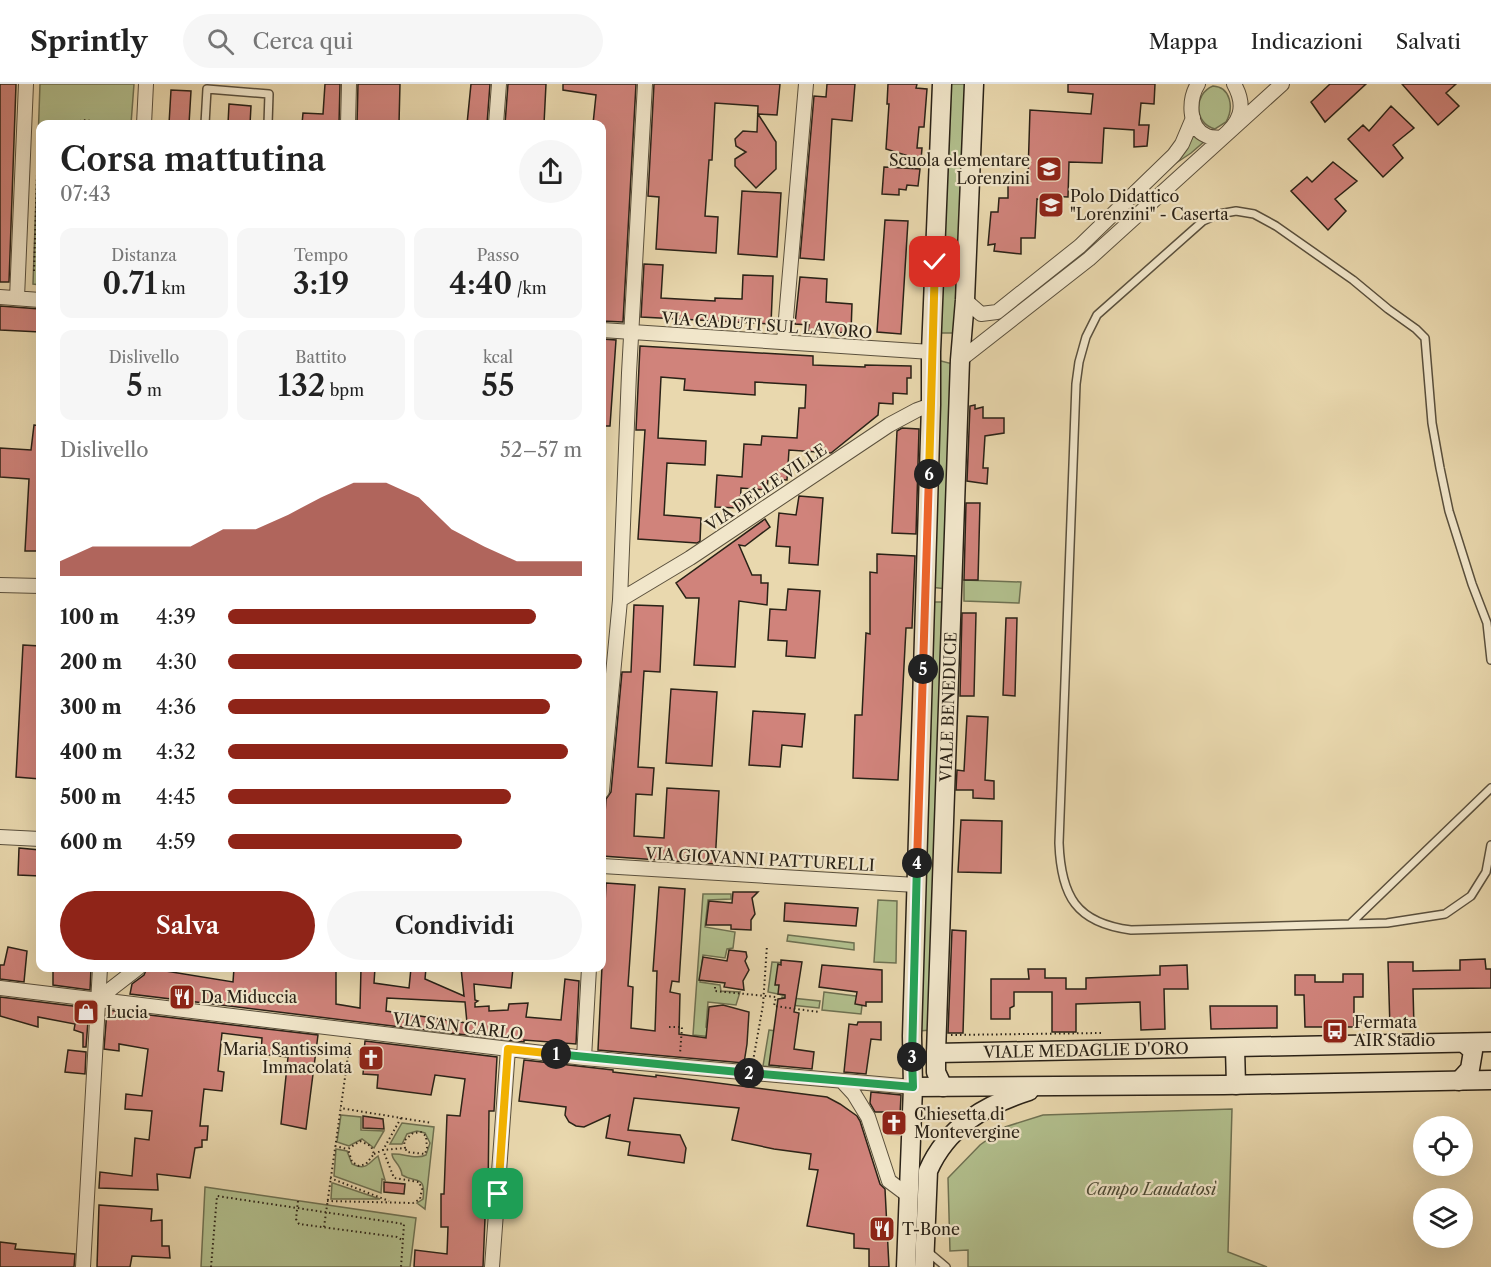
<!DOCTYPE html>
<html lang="it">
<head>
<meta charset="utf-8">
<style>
	body { margin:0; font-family:"Libre Caslon Text",serif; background:#f6f6f6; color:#222; height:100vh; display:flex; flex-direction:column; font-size:22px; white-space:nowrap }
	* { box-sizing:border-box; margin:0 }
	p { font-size:20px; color:#767676 }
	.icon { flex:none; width:33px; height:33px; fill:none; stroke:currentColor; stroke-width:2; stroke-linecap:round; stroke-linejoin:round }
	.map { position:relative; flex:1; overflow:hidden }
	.panel { position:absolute; left:36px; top:36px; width:570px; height:852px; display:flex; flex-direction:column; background:#fff; border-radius:12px; box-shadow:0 6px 24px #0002 }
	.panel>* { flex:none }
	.fabs { position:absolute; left:1413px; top:1032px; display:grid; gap:12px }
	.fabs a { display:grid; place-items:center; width:60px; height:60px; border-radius:50%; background:#fff; box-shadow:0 6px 24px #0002; font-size:30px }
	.pin { position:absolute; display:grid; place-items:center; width:51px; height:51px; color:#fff; margin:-26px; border-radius:12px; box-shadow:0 3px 9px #0006 }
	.km { position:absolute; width:30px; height:30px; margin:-15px; border-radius:50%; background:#222; color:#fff; font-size:16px; line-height:30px; text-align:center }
	.round { display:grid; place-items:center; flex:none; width:63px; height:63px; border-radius:32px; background:#f6f6f6 }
	.head { display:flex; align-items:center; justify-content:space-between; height:102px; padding:0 24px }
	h1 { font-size:33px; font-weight:600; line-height:45px }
	.figures { display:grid; grid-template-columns:repeat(3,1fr); gap:9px; height:102px; padding:6px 24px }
	.figures div { display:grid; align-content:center; border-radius:12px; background:#f6f6f6; text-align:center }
	.figures b { font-size:30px; font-weight:600 }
	.figures small { font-size:16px; font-weight:400 }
	.figures p { font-size:16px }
	.chart { height:168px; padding:12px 24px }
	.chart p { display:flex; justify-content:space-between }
	.chart svg { width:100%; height:108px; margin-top:6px; fill:#8f2418; opacity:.7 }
	.cta { display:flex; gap:12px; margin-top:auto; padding:12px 24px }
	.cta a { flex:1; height:69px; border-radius:36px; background:#8f2418; color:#fff; font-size:24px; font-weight:600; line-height:69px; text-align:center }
	.cta a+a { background:#f6f6f6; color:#222 }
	ul { padding:0 24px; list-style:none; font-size:20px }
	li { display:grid; grid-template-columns:96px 72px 1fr; align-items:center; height:45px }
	li i { height:15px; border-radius:8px; background:#8f2418 }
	header { display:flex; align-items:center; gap:36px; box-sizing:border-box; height:84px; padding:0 30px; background:#fff; border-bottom:2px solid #e0e0e0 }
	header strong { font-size:28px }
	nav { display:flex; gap:33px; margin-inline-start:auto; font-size:21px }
	.search { width:420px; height:54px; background:#f6f6f6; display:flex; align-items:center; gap:15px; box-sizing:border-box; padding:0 21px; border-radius:33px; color:#767676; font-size:22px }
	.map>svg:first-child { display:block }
</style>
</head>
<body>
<header>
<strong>Sprintly</strong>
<div class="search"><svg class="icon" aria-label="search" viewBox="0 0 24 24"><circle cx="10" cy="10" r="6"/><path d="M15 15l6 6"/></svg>Cerca qui</div>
<nav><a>Mappa</a><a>Indicazioni</a><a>Salvati</a></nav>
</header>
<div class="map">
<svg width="1491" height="1183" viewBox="0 0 1491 1183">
	<rect width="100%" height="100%" fill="#e9d8ae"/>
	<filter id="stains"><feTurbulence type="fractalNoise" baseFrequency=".00333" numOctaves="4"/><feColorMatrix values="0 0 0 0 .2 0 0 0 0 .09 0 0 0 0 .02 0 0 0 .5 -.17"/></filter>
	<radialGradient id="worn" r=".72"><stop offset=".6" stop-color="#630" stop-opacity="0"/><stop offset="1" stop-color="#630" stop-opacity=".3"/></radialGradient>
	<path fill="#b2c08e" stroke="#6e7152" stroke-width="1.5" d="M40,0H134L131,40H40V201L33,200Z
		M947,0H968L957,249H940Z
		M1213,2C1231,3 1234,24 1226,38L1215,45C1194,40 1193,10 1213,2Z
		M1195,49L1206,56L1191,69L1173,81L1184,69Z
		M937,276L953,280L947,505L930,503Z
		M964,496L1021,498L1019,519L964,517Z
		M930,518H947L932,946L918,947Z
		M703,810H731V815L708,816L705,843L735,848L733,864L727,865L725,874L703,871L700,898L720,901L721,907L740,908L736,921L708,918L706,943L724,946L723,954L693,951Z
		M878,816L897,817L896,879L874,878Z
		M788,851L854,859V866L787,857Z
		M772,878L788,879L783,911L768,908Z
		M824,908L863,913L861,930L822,926Z
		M782,913L820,917L819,924L781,920Z
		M769,946L783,948L779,984L763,982Z
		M1232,1025L1228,1168L1267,1183H968V1166L950,1167L948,1094L980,1061L1005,1043L1043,1031Z
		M341,1031L361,1033V1046L384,1047L374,1064L362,1055L349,1062L337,1058Z
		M402,1039L434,1043L425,1125L417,1119L423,1115C426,1090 416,1100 402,1091C401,1080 392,1077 392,1070C404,1069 415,1076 426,1071L430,1059L425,1049L417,1047L407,1050L402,1060H390Z
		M336,1065L347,1067L352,1080C367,1087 368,1079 378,1072L385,1096L382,1095L381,1109L334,1092Z
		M332,1099H333L380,1115H331Z
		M205,1103L416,1134L410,1183H201Z"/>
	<path fill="#d0837b" stroke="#2a2217" stroke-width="1.5" fill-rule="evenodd" d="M0,0H16L9,198H0Z
		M325,0H340L339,40H302L303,29L323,30Z
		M358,0H400L399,40H357Z
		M471,0H490L487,40H467Z
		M508,0H546L544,40H505Z
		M563,0H636L623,238L602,237V40H593L596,11L563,6Z
		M654,0H780L777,31L758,30L776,58V85L756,104L735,82V75L746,68L736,62L735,55L743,47L757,48L758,22L715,19L712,76H709L705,132L718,133L716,169L656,165L659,113L648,112Z
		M827,0H855L852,37L832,35L824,176L800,174L814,12L826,13Z
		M888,0H917L916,4L927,5L924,43H919L917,64H922L921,76L886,65L889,20H887Z
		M1068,0H1155L1154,20L1141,19L1139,41H1149L1147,62L1134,63V46L1104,44L1102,79L1069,78L1068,113L1047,112V117L1037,115L1035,154H1021V170L994,167L995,160L988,161L991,128H998L999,114H1008V102L1020,90H1028L1030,26L1091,30L1093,10L1068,8Z
		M1330,0H1366L1325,38L1311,18Z
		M1402,0H1456L1446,9L1459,22L1438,41Z
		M171,6L191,7L189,40H169Z
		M229,20L251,22L250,40H228Z
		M1391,22L1414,44L1393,61L1403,74L1383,93L1348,55L1363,41L1369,47Z
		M1333,78L1357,97L1335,115L1346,127L1328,146L1291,107L1307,93L1312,98Z
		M884,83L920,85L918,102L907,101L906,106L899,105V111L882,110Z
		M742,107L781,109L777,173L738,170Z
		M885,136L908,137L901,250L877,248Z
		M644,180L663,181L661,214L715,217V214L742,215L743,191L773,192L771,240L641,233Z
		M800,193L827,195L826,218L852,220L851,249L808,247L809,241L795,240Z
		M0,222L40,225V248L0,246Z
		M602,255L616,256L610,342H602Z
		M640,262L813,272V281L865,283V281L911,282V294H907V310L893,309V320L879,319L878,331L831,369L789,366L787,396L768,395L767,406L741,404L740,424L715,423L717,391L742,393L744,360L761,361L762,352L797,354L799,324H805L806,301L755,298V311L684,306L685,295L661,293L658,354L706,357L705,381L667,379L664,431L701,434L700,457L697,459L638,455L645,346H636Z
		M975,321V325L983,323V334H1004V349L985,352L983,384H988L987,400L967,397L970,322Z
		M34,341L40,342V467H25L29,395L0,393V364L31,366Z
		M902,344L919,345L916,450L892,449L897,347Z
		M799,412L823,414L818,481L789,479L790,463L776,462L779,429L796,431Z
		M966,419H980L978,496H964Z
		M765,435L770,443L745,462L739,461L752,491H761V499H768L767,521L739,517L735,583L694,581L699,514H686L676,499Z
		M877,470L915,472L912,544H906L898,696L853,694L855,631H862L866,549L870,550V488L877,489Z
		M788,505L820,507L815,574L786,572L787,557L768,556L770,525L786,526Z
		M634,521L663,522L660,588L644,587L638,683L654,684L652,711L636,710L634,752L664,754L667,704L719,707L715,780L602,772L606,715L611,708L622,588H631Z
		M962,529H976L974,612H960Z
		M1006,534H1017L1015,612L1003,611Z
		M23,561L40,562V695L16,693Z
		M671,605L717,608L712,682L666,679Z
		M753,627L805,630L802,663L782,661L780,683L749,681Z
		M967,632L988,633L985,696L994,697V715L973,714V706H956L957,686L964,687Z
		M961,736L1002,737L1001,789L958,788Z
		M19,764L40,766V792L18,791Z
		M606,799L635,801L628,902L633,903L631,944L655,947L657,887H653L659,803L685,805L679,898L672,897L670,908L680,910L679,950L706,954L709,923L723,921L749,928L747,960L744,979L598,966Z
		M733,808H758L752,814L755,830L751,836V846L731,845V841H706L709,817L732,819Z
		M785,819L858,824L856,842L784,837Z
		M952,846L966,847L963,949H948Z
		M8,863L27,867L24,898L0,895V881H4Z
		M729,866L746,868L747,873L745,877L749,886L743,897L744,906L724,903L725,899L699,896L703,873L727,877Z
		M1485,875L1486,885H1491V904L1413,905L1414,944H1390L1388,878H1413V887L1460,886V876Z
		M781,876L802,878L794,928L799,929L794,965L814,968L812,985L769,981L778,915L785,914V911L778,910L779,901H775L778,880L781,881Z
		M822,881L882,886V918H866V922L855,920L857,908L819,903Z
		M1187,881L1188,905H1164L1165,945L1141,946L1140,918L1076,920V948H1052V908H1014V922L1010,924V935H991V895H1029L1028,885H1045V894H1066V905H1086V894L1160,891V882Z
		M53,884H91L90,906L53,901Z
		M147,884L233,898L234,884H336V920L360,924L361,884H375L374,899L409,904L411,884H426L425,895L464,912L461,884H513L511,904L474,900L475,916L478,917L475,919V923L489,922V927L508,926L509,920L528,919L526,933L561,936L565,895L579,897L576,960L524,956V958L130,910L132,900L144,891ZM387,914L465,918L467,939L386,927Z
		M1343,890H1363V913H1354V943H1305L1304,911H1295V891H1315V898H1343Z
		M0,913L89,924L86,963H83V949L74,946L75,940L38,933V943L0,932Z
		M1210,922H1277V944L1211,945Z
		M107,926L318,951L306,1045L281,1040L288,973L261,970L262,954L222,949L218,987L224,988L222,1007L204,1005L200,1042H208L207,1056H202V1063L195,1064L190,1094L157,1090L158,1106L99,1104L100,1088L132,1092L135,1054L149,1056L152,1027L125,1025L126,1010L142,1012L148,965L119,960V967L104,965Z
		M858,938H881V956L871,955L866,990L844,988L849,940L857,941Z
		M365,957L497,973L494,1027H489L488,1110H486L483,1183H414L415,1166L447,1170L448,1143H441V1110H444L447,1031L460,1032L465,995L435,991L431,1011L377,1004L378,991L363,990L364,980L359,979V967L364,968Z
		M68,966L86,968L85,990L65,988Z
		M524,976L613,986V988L656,993V991L827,1013L840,1020L857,1032L860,1037L880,1100L885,1105L889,1183H869V1165L854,1164V1150L807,1142L818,1086L809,1085L811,1070L774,1065L732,1056L739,1024L634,1014L628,1046L680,1051L686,1064L684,1079L628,1071L630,1058L606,1054L610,1031L584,1043L576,1042L569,1038L565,1031L566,1023L519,1017Z
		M871,1008L901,1011L899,1051L888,1050L887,1028H875L870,1019Z
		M363,1032L383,1035L384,1045L363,1044Z
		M384,1098L405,1100L404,1110L384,1108Z
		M99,1121L152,1125L151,1137L162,1136V1162H169L170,1174L132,1172L130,1183H97Z
		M0,1158L16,1160L15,1165L75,1170L74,1183H0Z"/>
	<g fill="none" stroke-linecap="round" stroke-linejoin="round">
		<g stroke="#5a503d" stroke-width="10">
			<path id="lane" d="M205,40L207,5L269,10L268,40
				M1491,576L1487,539L1472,500L1449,427L1440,384L1432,339L1425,254L1416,245L1388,225L1353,196L1276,142L1254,130L1236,127L1219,130L1203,137L1097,231L1086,253L1079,278L1076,300L1059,759C1061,812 1076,839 1131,846L1387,839L1445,830L1471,812L1486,788L1491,761
				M1351,839L1491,704
				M927,1167L946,1183"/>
		</g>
		<g stroke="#5a503d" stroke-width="16">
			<path id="street" d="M1198,0C1189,14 1187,44 1207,52C1211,54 1217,53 1221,54C1240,39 1247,23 1234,0
				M144,40L146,0
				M348,40L349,0
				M496,40L499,0
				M0,213L40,216
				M17,214L26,0
				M965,216L981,230L997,228L1080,162L1174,71L1182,60L1193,34
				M602,246L931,268
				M784,258L806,0
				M960,276L1089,175L1282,0
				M0,501L40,502
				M620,516L690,474L889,341L917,326L931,321
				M602,707L620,516L629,289L645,0
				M0,753L40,755
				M602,782L916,801
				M0,904L584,974L913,1003
				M98,915L138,884
				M584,974L589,884
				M842,997L854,1010L868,1033L889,1097L909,1112
				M83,1183L100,884
				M492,1183L508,965"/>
		</g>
		<g stroke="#2a2217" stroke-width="21">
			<g id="secondary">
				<path d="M1235,964L1236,1001"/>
				<path id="s1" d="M936,969L1491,958"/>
				<path d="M1459,997L1470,985L1473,967L1464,959"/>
				<path d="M913,1003L1224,1001L1491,996"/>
				<path id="s2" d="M943,1003L936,988V969L960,276L965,216L974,0"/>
				<path d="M906,1183L913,1003L912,952L931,321V268L942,0"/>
				<path d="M924,1183L928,1087C947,1043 985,1021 1029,1007"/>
			</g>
		</g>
		<path stroke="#2a2217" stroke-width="2" stroke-dasharray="1.5 3" stroke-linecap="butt" d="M71,40C80,36 89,34 97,40
			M37,95L40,98V140
			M34,187L37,90
			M715,903V907L776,913L774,922L819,928
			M669,943H682L680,970
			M951,951L1101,949
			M753,977L763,921L767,861
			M401,1034L432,1039
			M360,1057L371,1062L374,1070L366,1080L359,1082L352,1078L348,1065Z
			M335,1062L347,1065
			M374,1070L383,1066L405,1064L404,1057L413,1049L421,1048L426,1052L427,1064L425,1070L407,1068L405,1064
			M330,1094L389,1117
			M298,1117L296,1135L299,1140L397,1153L402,1156
			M327,1117L413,1119L420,1115L422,1105L419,1098L394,1094L383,1066L401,1034L340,1024
			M324,1143L350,958
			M211,1183L217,1112L404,1140L401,1183"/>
		<use href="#lane" stroke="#f1e6ca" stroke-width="7"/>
		<use href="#street" stroke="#f1e6ca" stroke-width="14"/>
		<use href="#secondary" stroke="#f1e6ca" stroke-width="18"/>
	</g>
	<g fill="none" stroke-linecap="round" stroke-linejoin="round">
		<g stroke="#fff" stroke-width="12">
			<path id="split-1" d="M498,1110L508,965L556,970"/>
		</g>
		<g stroke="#fff" stroke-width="12">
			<path id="split-2" d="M556,970L749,989"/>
		</g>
		<g stroke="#fff" stroke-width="12">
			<path id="split-3" d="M749,989L913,1003L912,973"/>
		</g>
		<g stroke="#fff" stroke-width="12">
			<path id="split-4" d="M912,973L917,779"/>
		</g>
		<g stroke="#fff" stroke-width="12">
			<path id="split-5" d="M917,779L923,585"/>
		</g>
		<g stroke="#fff" stroke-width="12">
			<path id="split-6" d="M923,585L929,390"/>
		</g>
		<g stroke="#fff" stroke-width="12">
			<path id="split-7" d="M929,390L935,178"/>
		</g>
		<use href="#split-1" stroke="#f5b400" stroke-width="8"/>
		<use href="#split-2" stroke="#22a559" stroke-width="8"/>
		<use href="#split-3" stroke="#22a559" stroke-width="8"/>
		<use href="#split-4" stroke="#22a559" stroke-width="8"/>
		<use href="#split-5" stroke="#f0652b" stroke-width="8"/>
		<use href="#split-6" stroke="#f0652b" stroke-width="8"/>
		<use href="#split-7" stroke="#f5b400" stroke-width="8"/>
	</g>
	<defs>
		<g id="school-square" transform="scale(1.35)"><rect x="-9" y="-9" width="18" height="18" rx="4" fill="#8f2418" stroke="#f1e6ca"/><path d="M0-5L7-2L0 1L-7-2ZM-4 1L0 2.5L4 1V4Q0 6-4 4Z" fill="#fff"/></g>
		<g id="restaurant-square" transform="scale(1.35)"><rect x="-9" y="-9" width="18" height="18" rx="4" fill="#8f2418" stroke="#f1e6ca"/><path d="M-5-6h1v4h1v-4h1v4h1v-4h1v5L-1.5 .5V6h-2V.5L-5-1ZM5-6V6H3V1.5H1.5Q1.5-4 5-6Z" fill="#fff"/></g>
		<g id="shop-square" transform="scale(1.35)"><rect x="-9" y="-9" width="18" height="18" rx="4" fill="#8f2418" stroke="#f1e6ca"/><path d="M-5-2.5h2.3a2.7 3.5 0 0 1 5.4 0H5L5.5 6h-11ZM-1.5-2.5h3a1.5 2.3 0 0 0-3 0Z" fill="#fff"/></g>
		<g id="bus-square" transform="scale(1.35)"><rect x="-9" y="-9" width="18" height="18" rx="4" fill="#8f2418" stroke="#f1e6ca"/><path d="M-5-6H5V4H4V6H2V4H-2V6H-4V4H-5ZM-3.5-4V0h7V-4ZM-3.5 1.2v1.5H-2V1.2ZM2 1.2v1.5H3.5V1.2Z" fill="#fff"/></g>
		<g id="church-square" transform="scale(1.35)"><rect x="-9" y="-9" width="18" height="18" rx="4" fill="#8f2418" stroke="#f1e6ca"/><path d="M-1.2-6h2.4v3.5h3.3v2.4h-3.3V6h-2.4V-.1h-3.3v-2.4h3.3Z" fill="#fff"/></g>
	</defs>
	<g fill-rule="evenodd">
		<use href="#school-square" x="1049" y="85"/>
		<use href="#school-square" x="1051" y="121"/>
		<use href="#restaurant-square" x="182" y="913"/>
		<use href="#shop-square" x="86" y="928"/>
		<use href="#bus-square" x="1335" y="947"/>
		<use href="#church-square" x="371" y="974"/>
		<use href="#church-square" x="894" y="1039"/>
		<use href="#restaurant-square" x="882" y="1145"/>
	</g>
	<g text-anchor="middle" stroke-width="4.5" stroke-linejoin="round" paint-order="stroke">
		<g font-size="16" fill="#2a2217" stroke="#f1e6ca" text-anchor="start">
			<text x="1030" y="82" text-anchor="end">Scuola elementare<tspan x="1030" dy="18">Lorenzini</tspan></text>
			<text x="1070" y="118">Polo Didattico<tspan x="1070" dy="18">"Lorenzini" - Caserta</tspan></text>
			<text x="201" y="919">Da Miduccia</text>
			<text x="106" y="934">Lucia</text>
			<text x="1354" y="944">Fermata<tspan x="1354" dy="18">AIR Stadio</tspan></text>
			<text x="352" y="971" text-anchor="end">Maria Santissima<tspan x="352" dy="18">Immacolata</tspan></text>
			<text x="914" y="1036">Chiesetta di<tspan x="914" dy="18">Montevergine</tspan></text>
			<text x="902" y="1151">T-Bone</text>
		</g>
		<g font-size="16" fill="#2a2217" stroke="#f1e6ca">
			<text transform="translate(767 241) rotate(4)" y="6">VIA CADUTI SUL LAVORO</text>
			<text transform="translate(766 403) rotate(-34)" y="6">VIA DELLE VILLE</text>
			<text dy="6" stroke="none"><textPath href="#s2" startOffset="382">VIALE BENEDUCE</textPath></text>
			<text transform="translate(760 775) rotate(3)" y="6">VIA GIOVANNI PATTURELLI</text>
			<text transform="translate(458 942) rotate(7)" y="6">VIA SAN CARLO</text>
			<text dy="6" stroke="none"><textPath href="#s1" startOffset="150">VIALE MEDAGLIE D'ORO</textPath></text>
		</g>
		<g font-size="16" font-style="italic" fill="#4c4a35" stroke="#f1e6ca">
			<text x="1151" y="1111">Campo Laudatosì</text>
		</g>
	</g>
	<rect width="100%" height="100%" filter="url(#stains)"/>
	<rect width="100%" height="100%" fill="url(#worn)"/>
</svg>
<div class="fabs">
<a><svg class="icon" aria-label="locate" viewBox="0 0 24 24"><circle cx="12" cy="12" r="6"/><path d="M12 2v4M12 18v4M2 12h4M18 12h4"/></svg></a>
<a><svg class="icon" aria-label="layers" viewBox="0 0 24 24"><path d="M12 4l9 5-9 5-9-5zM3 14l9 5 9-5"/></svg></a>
</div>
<div class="pin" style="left:498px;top:1110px;background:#1e9e55"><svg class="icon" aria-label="arrive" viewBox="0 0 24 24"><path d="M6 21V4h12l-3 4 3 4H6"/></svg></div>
<div class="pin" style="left:935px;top:178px;background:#d93025"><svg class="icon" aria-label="check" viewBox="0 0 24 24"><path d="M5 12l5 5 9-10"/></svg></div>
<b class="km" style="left:556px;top:970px">1</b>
<b class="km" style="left:749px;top:989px">2</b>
<b class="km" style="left:912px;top:973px">3</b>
<b class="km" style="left:917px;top:779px">4</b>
<b class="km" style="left:923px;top:585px">5</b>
<b class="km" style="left:929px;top:390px">6</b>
<section class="panel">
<div class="head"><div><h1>Corsa mattutina</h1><p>07:43</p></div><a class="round"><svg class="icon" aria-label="share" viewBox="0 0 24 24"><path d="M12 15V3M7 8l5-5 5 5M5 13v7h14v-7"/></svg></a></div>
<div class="figures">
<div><p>Distanza</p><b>0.71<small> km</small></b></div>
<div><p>Tempo</p><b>3:19</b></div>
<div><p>Passo</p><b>4:40<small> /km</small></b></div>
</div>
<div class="figures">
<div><p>Dislivello</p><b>5<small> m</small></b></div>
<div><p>Battito</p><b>132<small> bpm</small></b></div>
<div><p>kcal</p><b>55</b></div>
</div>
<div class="chart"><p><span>Dislivello</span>52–57 m</p>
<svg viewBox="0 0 160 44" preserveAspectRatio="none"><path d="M0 44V38L10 32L20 32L30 32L40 32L50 25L60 25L70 19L80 12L90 6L100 6L110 12L120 25L130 32L140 38L150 38L160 38V44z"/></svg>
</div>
<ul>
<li><b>100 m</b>4:39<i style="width:87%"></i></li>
<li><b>200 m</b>4:30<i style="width:100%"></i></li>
<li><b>300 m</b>4:36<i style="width:91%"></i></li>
<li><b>400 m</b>4:32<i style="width:96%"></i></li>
<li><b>500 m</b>4:45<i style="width:80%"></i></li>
<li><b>600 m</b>4:59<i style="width:66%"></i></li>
</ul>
<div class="cta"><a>Salva</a><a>Condividi</a></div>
</section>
</div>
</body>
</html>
